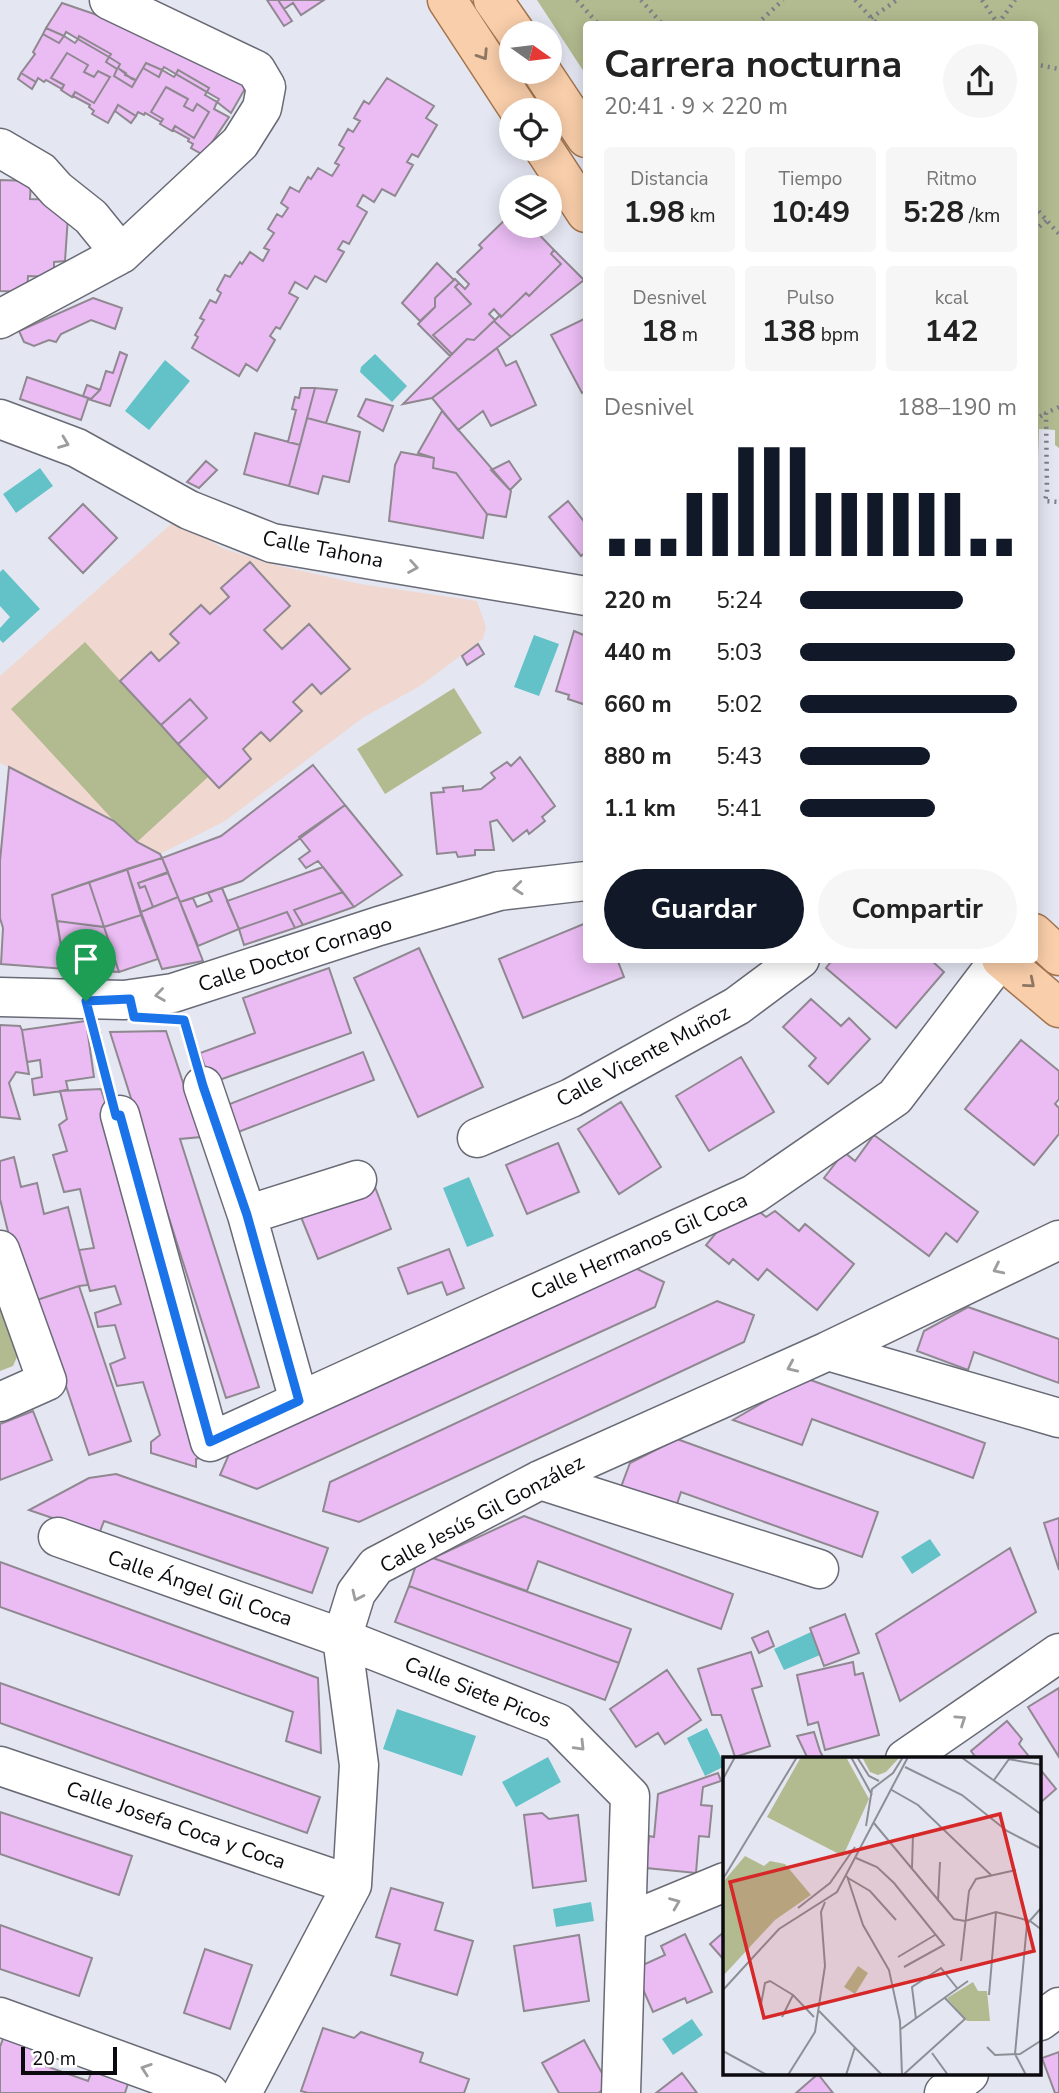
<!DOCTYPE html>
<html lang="es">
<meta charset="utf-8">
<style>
body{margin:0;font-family:"Nunito Sans",sans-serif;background:#f6f6f6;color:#222;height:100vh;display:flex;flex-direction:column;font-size:26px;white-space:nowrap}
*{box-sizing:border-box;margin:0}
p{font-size:23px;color:#767676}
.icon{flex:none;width:38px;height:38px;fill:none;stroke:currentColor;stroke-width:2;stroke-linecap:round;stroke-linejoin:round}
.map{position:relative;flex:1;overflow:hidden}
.details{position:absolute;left:583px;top:21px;width:455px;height:942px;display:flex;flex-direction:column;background:#fff;border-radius:7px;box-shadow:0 4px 18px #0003}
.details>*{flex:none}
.needle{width:46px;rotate:104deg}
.tools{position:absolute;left:499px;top:21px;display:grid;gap:14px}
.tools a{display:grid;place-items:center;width:63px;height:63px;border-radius:50%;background:#fff;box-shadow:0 4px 18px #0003;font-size:35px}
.scale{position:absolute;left:21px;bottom:18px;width:96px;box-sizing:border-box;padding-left:7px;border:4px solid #0b0b0f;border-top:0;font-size:19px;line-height:24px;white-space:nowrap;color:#0b0b0f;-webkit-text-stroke:5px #fff;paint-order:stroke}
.pin{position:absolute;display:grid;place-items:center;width:60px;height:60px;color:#fff;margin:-72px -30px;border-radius:50% 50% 50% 0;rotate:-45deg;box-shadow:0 0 7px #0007}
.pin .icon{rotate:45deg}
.round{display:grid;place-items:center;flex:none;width:74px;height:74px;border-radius:37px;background:#f6f6f6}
.headline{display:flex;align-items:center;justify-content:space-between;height:119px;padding:0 21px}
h1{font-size:38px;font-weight:700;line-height:52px}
.stats{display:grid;grid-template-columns:repeat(3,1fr);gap:10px;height:119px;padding:7px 21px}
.stats div{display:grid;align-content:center;border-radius:7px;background:#f6f6f6;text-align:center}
.stats b{font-size:30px;font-weight:700}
.stats small{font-size:19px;font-weight:400}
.stats p{font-size:19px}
.chart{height:196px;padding:14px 21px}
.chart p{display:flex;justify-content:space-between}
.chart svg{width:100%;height:126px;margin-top:7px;stroke:#111827;stroke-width:6}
.action{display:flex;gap:14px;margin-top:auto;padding:14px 21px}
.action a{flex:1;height:80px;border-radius:42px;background:#111827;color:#fff;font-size:28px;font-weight:700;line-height:80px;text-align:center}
.action a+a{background:#f6f6f6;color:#222}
ul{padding:0 21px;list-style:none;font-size:23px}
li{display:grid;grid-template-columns:112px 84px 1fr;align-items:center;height:52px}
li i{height:18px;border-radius:9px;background:#111827}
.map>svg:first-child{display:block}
</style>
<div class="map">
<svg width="1059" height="2093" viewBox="0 0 1059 2093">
<rect width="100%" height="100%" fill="#e4e7f2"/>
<path fill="#f0d7cf" d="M171,524L208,539L222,548L271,564L360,584L477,601L486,627L483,639L420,686L364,717L225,821L160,854L137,842L114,821L0,763V676Z"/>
<path fill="#b2ba8f" d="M537,0H1059V448L1055,445V430L1039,429L1038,459L1034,461V24H586V75Z
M85,642L208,777L137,842L114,821L11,709Z
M454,688L482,733L385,794L357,749Z
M0,1297L23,1343L13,1366L0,1371Z"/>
<path fill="#63c2c8" d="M375,354L407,386L392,402L360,372L361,367Z
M165,360L190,381L149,430L125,411Z
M40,468L53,486L16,513L3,494Z
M3,569L40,609L3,643L0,640V628L10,617L0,606V572Z
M534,635L559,644L539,696L514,687Z
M469,1177L494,1236L467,1247L443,1188Z
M930,1539L941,1555L912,1574L901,1557Z
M811,1632L820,1655L784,1670L774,1649Z
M397,1709L476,1736L462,1776L383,1749Z
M707,1728L725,1766L705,1776L687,1738Z
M548,1757L561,1782L516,1807L502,1782Z
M591,1902L594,1921L556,1927L553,1909Z
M692,2019L703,2035L673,2055L662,2039Z"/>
<path fill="#eabcf3" stroke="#908891" stroke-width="2" d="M267,0H278L292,21L284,26Z
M278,0H324L301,15L293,3L284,9Z
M62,3L232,61L254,73L231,113L217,102L219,99L207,92L209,88L178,70L176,74L164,67L162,70L146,63L136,80L132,79L118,68L120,64L109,57L111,54L79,36L78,39L66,32L64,36L46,28Z
M46,28L64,36L59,43L43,34Z
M43,34L59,43L64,36L75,43L78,39L109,57L106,62L117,69L114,76L132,87L143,68L159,77L162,70L174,77L176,74L207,92L205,95L217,102L214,109L229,117L211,144L207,157L191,148L193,144L188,141L189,139L173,130L175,126L194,138L209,112L197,104L193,111L184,106L188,99L166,87L151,112L163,119L161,122L145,113L144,115L138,112L136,116L118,105L108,123L92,114L94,111L89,107L90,105L73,96L75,92L94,103L110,77L98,71L94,77L84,72L88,65L67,53L51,78L64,85L62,89L46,80L44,82L38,78L36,82L21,73L35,54L33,52Z
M79,36L111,54L109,57L78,39Z
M67,53L88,65L84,72L94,77L98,71L110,77L94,103L75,92L72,97L61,90L64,85L51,78Z
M109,57L120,64L118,68L126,73L125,75L136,80L132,87L114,76L117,69L106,62Z
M146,63L162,70L159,77L143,68Z
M178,70L209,88L207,92L176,74Z
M21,73L36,82L32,89L18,79Z
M387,78L434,106L426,118L437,125L418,157L412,154L407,162L413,165L395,196L382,189L374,202L363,195L357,206L367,212L349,244L343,241L338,249L344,252L326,282L315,276L307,289L295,282L289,293L298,298L280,329L276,327L270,336L275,340L257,371L246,364L239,376L192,348L198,337L195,335L204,320L200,318L210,300L216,303L221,293L217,290L225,275L230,277L240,262L242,264L250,252L263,261L269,250L264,248L274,233L268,229L277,214L282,217L288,208L281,203L290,187L299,192L308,177L311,179L318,168L332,176L339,165L335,163L344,148L339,145L348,129L353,132L360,121L354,118L364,101L369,104Z
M166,87L188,99L184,106L193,111L197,104L209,112L194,138L175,126L172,131L160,124L163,119L151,112Z
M118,105L136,116L131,123L115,111Z
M0,180L31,181L30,199L59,200V216H68L65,261L54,262V277L28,276L27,292L0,291Z
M511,214V226H531L554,250L551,254L561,264L529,296L526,293L501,317L494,309L489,314L495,320L474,340L467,339L452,354L433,335L471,304L455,287L459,283L465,289L469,284L457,272L482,248L479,245Z
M554,250L584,280L511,337L494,321L500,315L501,317L526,293L529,296L561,264L551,254Z
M437,263L454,280L435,298V307L420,321L402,303Z
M455,279L459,283L455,287L471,304L433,335L452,354L450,356L418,324L435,307V298Z
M93,298L122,308L115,329L91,320L61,334L56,342L49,340L34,346L24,342L19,331Z
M586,318V391L582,393L551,335Z
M494,321L511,337L432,398L403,404L467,339L474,340Z
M497,348L506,366L516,361L536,405L491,426L483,411L458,430L432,398Z
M120,352L127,355L110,406L88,399L81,420L20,399L27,377L91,399L100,390L106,371L113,373Z
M87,385L100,390L91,399L83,396Z
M301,388H315L300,445L288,442L296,410L292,409L295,397L299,398Z
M315,388L337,390L326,423L307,418Z
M366,399L393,406L383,431L358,416Z
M442,411L511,491L506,517L487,514L456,473L433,468L434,458L418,453Z
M307,418L360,432L349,482L323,476L318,494L289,486Z
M255,433L300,445L289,486L244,474Z
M401,452L434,458L433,468L456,473L487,514L483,538L389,521L395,465Z
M206,461L217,470L199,488L187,482Z
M509,461L521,479L510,490L491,470Z
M568,501L586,524V552L581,556L549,517Z
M83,504L117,538L83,573L49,538Z
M250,562L290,606L264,630L282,649L309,624L350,669L321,694L312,684L293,702L302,711L270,741L261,732L243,749L251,759L219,788L178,744L207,718L190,699L161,725L120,681L151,652L159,661L179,643L170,634L201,605L210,614L229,597L221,588Z
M574,631L586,636V705L568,699L569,695L556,691Z
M478,644L484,654L467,665L462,656Z
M190,699L207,718L178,744L161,725Z
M520,757L555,806L542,817L545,821L529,834L527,830L513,841L497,820L490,822L494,850H475V855L458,857L456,852L437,854L431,793L444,792L443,788L463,786V791L481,789L495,778L491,773L507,762L511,766Z
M313,765L345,805L242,881L180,902L162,858L221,836Z
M9,767L114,821L137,842L160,854L162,858L52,895L65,969L1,964L3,928L0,918V861Z
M345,805L402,875L354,907L318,861L306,868L299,859L310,851L299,837Z
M162,858L168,872L138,883L140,888L145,886L153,907L141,912L127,869Z
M323,867L343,892L294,910L303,925L295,928L287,912L239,929L227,901Z
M127,869L141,915L104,927L89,882Z
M168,873L178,897L153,907L145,886L140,888L138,883Z
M89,882L104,927L57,921L52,895Z
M222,888L239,929L198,946L180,902L193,898L197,907L212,901L208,893Z
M343,892L354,907L303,925L294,910Z
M178,897L203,961L162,969L141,912Z
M287,912L295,928L244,945L239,929Z
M141,915L158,959L119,972L104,927Z
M57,921L104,927L119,972L65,969Z
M586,923V959H617L624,977L523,1018L499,959Z
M419,948L483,1087L418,1117L354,978Z
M833,959H930L944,972L896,1028L826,968Z
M329,968L351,1033L211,1083L200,1053L255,1033L243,998Z
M811,999L841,1026L849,1018L870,1039L828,1084L809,1066L816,1058L783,1027Z
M86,1021L94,1077L66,1081L68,1090L34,1095L32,1079L42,1077L40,1060L27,1062L22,1030Z
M0,1025L20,1026L22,1030L29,1074L16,1072L9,1083L20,1119L0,1117Z
M166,1031L201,1137L180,1139L259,1387L226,1398L110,1032Z
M1021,1040L1059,1071V1099L1055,1104L1059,1108V1134L1034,1165L965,1109Z
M363,1052L374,1080L233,1134L222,1107Z
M741,1057L774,1112L709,1151L676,1096Z
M101,1089L170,1311L206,1456L196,1459V1467L151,1453V1442L160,1435L143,1382L117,1386L110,1364L125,1358L115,1325L98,1327L95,1313L121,1304L115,1286L90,1291L79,1250L94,1248L80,1189L64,1192L53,1155L67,1151L59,1125L67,1119L60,1091Z
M621,1102L661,1167L619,1194L578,1129Z
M874,1135L978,1212L957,1242L946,1233L929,1256L824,1178L844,1152L855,1161Z
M558,1143L579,1192L527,1214L506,1165Z
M14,1157L21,1187L37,1183L44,1214L68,1207L88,1285L79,1286L37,1300L25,1301L0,1199V1161Z
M375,1187L391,1229L318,1259L301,1217Z
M744,1199L766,1217L775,1211L799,1231L805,1224L854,1264L817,1310L767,1269L758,1280L733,1259L729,1264L706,1245Z
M449,1249L464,1288L447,1295L442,1282L408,1294L398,1268Z
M629,1265L664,1282L655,1307L257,1489L220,1475L233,1445Z
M79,1286L131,1441L89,1455L37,1300Z
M717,1301L754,1315L744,1342L359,1522L323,1511L330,1482Z
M968,1307L1059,1339V1383L974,1352L968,1370L917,1351L924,1331Z
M805,1378L985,1443L973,1478L812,1419L802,1445L733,1420Z
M33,1411L52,1460L0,1480V1424Z
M677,1439L878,1512L862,1557L681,1492L676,1507L621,1487L630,1463Z
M116,1474L328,1548L312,1593L104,1521L99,1534L29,1510L89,1478Z
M524,1516L733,1594L721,1629L538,1561L527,1591L433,1558Z
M1059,1518V1570L1044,1523Z
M1010,1548L1036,1612L900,1701L876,1634Z
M433,1558L631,1629L619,1663L409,1586L416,1565Z
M0,1562L318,1678L321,1753L286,1741L293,1712L0,1607Z
M409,1586L619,1663L605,1700L395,1622Z
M845,1614L859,1653L824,1666L810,1628Z
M768,1631L774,1646L759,1653L752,1638Z
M751,1652L762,1686L752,1689L770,1746L735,1757L721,1715H712L698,1669Z
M853,1662L855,1675L863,1673L879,1735L825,1750L818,1722L808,1725L797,1675Z
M667,1670L701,1720L665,1744L658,1733L636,1747L610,1709Z
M0,1683L320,1797L307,1833L0,1723Z
M1059,1688V1757L1028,1707Z
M1007,1721L1022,1739L1019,1744L1031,1759H977L971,1751Z
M814,1732L820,1751L824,1759H808L797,1736Z
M1040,1769L1056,1789L1040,1803Z
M718,1773L721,1781L703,1787L701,1805L712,1806L709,1837L699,1836L696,1873L646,1868L649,1836L654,1837L658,1794Z
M0,1812L132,1856L119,1895L0,1854Z
M542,1813L549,1819L578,1815L586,1881L533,1888L524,1815Z
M391,1888L443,1903L435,1930L473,1941L457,1995L391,1975L400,1944L376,1937Z
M0,1925L92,1958L79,1996L0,1969Z
M725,1931V1961L710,1944Z
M685,1934L712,1992L687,2003L685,1998L653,2012L634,1969L665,1955L661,1946Z
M579,1935L589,2001L524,2011L514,1946Z
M205,1949L252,1965L230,2029L184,2013Z
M323,2028L354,2038L361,2032L423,2053L420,2062L469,2079L464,2093H308L301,2091Z
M6,2030L42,2043L34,2062L88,2081L96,2061L131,2074L125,2093H0V2047Z
M584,2040L609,2086L598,2093H559L542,2063Z
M1059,2052V2093H1055L1042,2058Z
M682,2073L697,2093H656Z
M818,2074L833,2093H796Z"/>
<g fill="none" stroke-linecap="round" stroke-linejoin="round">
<g stroke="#686a75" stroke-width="41">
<path id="minor" d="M0,148L41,172L57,190L91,217L121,254
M0,319L121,254L240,143L262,108L266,87L256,70L109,0
M0,419L77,448L189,510L272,543L586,596
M0,997L124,1000L173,993L379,926L499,891L586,881
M203,1086L247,1215L299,1401
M120,1115L210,1442L754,1194L895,1097L1000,959
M477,1138L571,1098L737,1006L800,959
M247,1215L357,1180
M0,1250L47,1381L0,1402
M828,1351L1059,1418
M540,1480L819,1569
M58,1537L342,1638L558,1723L630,1796L621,2093
M905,1759L1059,1653
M0,1766L352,1885
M626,1923L725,1882
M0,2017L209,2093
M1040,2021L1059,2007
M242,2093L352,1885L359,1765L342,1638L356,1593L376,1566L540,1480L828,1351L1059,1240
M944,2093L969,2074"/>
</g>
<g stroke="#a3754f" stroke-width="41">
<path id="major" d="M447,0L519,110
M493,0L516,33
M542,72L586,138
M544,149L586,213
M1034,933L1059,956
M1001,959L1059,1008"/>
</g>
<path stroke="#7d7f87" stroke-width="4.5" stroke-dasharray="2 5" stroke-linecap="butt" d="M577,0L598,24
M641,0L662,24
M855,0L877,24
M982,0L998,24
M871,18L897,0
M757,24L783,0
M998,24L1015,0
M1034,64L1059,69
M1034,206L1059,234
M1034,231L1047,220
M1059,407L1046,413L1047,492L1045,501L1059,502
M1034,420L1046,413
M185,1023L194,1055
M99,1032L111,1081
M94,1033L108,1085"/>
<use href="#minor" stroke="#fff" stroke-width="38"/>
<use href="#major" stroke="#f9ceaa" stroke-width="38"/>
</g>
<defs><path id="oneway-chevron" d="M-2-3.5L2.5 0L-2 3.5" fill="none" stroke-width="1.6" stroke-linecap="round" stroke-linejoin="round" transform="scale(1.75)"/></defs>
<g stroke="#8e7664">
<use href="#oneway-chevron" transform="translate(483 55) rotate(57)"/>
<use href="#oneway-chevron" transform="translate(1030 983) rotate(40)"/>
</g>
<g stroke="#9d9d9f">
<use href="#oneway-chevron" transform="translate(64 443) rotate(21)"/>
<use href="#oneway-chevron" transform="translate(413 567) rotate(10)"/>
<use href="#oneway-chevron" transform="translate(518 888) rotate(174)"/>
<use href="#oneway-chevron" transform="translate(160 995) rotate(172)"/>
<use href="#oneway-chevron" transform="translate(998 1269) rotate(154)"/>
<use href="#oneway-chevron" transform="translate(792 1367) rotate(156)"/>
<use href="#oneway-chevron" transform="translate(357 1596) rotate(115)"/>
<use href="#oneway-chevron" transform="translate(961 1720) rotate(-34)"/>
<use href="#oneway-chevron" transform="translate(580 1746) rotate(46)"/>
<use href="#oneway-chevron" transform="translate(675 1903) rotate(-22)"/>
<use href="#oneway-chevron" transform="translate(146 2069) rotate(-161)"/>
</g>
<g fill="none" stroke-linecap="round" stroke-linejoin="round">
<g stroke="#fff" stroke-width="14">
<path id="route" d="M130,999L134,1017L184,1020L203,1086L247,1215L299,1401L210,1442L120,1115L116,1116L86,1001Z"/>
</g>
<use href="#route" stroke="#1a73e8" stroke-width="9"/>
</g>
<g text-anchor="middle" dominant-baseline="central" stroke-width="5" stroke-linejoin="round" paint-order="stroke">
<g font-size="21" fill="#0b0b0f" stroke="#fff">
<text transform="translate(323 549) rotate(11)">Calle Tahona</text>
<text transform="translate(295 954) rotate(-18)">Calle Doctor Cornago</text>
<text transform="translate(643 1056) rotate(-28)">Calle Vicente Muñoz</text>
<text transform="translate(639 1246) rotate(-24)">Calle Hermanos Gil Coca</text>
<text transform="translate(482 1514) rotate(-28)">Calle Jesús Gil González</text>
<text transform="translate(200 1588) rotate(19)">Calle Ángel Gil Coca</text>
<text transform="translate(478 1692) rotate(22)">Calle Siete Picos</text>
<text transform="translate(176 1825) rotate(19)">Calle Josefa Coca y Coca</text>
</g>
</g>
<g transform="translate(723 1757)">
<rect width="318" height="318" fill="#e4e7f2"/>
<path d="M78,0H123L146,42L120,99L44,60ZM139,0H177L163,15L155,18L147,15ZM22,99L41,109L47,104L62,107L88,138L52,163L0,219V125ZM135,209L145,216L132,237L121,230ZM250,225L255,234H264L267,264H244L224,241Z" fill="#b2ba8f"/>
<path fill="none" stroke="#8d8f97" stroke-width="2" d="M128,0L149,38M134,0L146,19L156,24M238,0L319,58M285,2L319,8M182,10L239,38L284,74L319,92M0,22L12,0M271,23L286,2M167,32L195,48L269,119M150,65L231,162L242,164L273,155L307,164L319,173M143,69L149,32L170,16L180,0M133,101L154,110L171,126L221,188L181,210M189,111L190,77M124,119L140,168L166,213L177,264L179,318M125,121L147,134L173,163M0,122L74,0M215,144L217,105M75,151L107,126L132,90M175,200L212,178M238,204L246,134L253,122L293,113M0,233L56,172L114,135L185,0M266,238L273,155M38,247L42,226L47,224L70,238L91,260M95,253L159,318M59,260L70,238M193,262L189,230L218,211L234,231M178,272L245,224M264,290L272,298L297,297L319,283M0,294L44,318M209,296L225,318M65,318L92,275L102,209L98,155L102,145M123,318L132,290M180,318L242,262L221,240M303,318L292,297L304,167L319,150"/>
<path fill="#d62828" fill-opacity="0.15" stroke="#d62828" stroke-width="3.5" d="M277,57L311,194L41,261L7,125Z"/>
<rect width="318" height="318" fill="none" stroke="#0b0b0f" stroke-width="3.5"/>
</g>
</svg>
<div class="tools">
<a><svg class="needle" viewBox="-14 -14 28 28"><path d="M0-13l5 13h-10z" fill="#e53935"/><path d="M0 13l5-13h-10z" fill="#767676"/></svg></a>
<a><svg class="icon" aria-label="locate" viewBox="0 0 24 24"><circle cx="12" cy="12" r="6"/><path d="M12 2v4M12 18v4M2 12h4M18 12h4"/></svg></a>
<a><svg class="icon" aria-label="layers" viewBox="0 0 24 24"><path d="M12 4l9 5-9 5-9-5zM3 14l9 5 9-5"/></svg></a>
</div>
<div class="scale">20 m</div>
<div class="pin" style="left:86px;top:1001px;background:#1e9e55"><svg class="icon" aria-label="arrive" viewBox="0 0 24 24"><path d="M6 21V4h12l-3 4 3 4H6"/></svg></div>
<section class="details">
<div class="headline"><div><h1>Carrera nocturna</h1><p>20:41 · 9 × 220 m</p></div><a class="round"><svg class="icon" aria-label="share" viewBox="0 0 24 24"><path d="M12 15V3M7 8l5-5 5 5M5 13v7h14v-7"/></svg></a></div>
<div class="stats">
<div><p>Distancia</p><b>1.98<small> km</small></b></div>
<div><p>Tiempo</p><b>10:49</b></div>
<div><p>Ritmo</p><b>5:28<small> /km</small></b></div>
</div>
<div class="stats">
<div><p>Desnivel</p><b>18<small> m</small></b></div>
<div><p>Pulso</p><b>138<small> bpm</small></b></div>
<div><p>kcal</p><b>142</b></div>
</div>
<div class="chart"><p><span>Desnivel</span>188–190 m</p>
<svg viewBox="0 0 160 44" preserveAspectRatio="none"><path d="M5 44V38M15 44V38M25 44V38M35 44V22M45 44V22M55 44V6M65 44V6M75 44V6M85 44V22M95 44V22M105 44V22M115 44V22M125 44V22M135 44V22M145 44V38M155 44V38"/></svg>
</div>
<ul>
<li><b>220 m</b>5:24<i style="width:75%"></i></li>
<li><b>440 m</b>5:03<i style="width:99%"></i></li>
<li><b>660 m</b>5:02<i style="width:100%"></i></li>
<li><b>880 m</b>5:43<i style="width:60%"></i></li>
<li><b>1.1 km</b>5:41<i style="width:62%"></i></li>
</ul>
<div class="action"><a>Guardar</a><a>Compartir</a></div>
</section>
</div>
